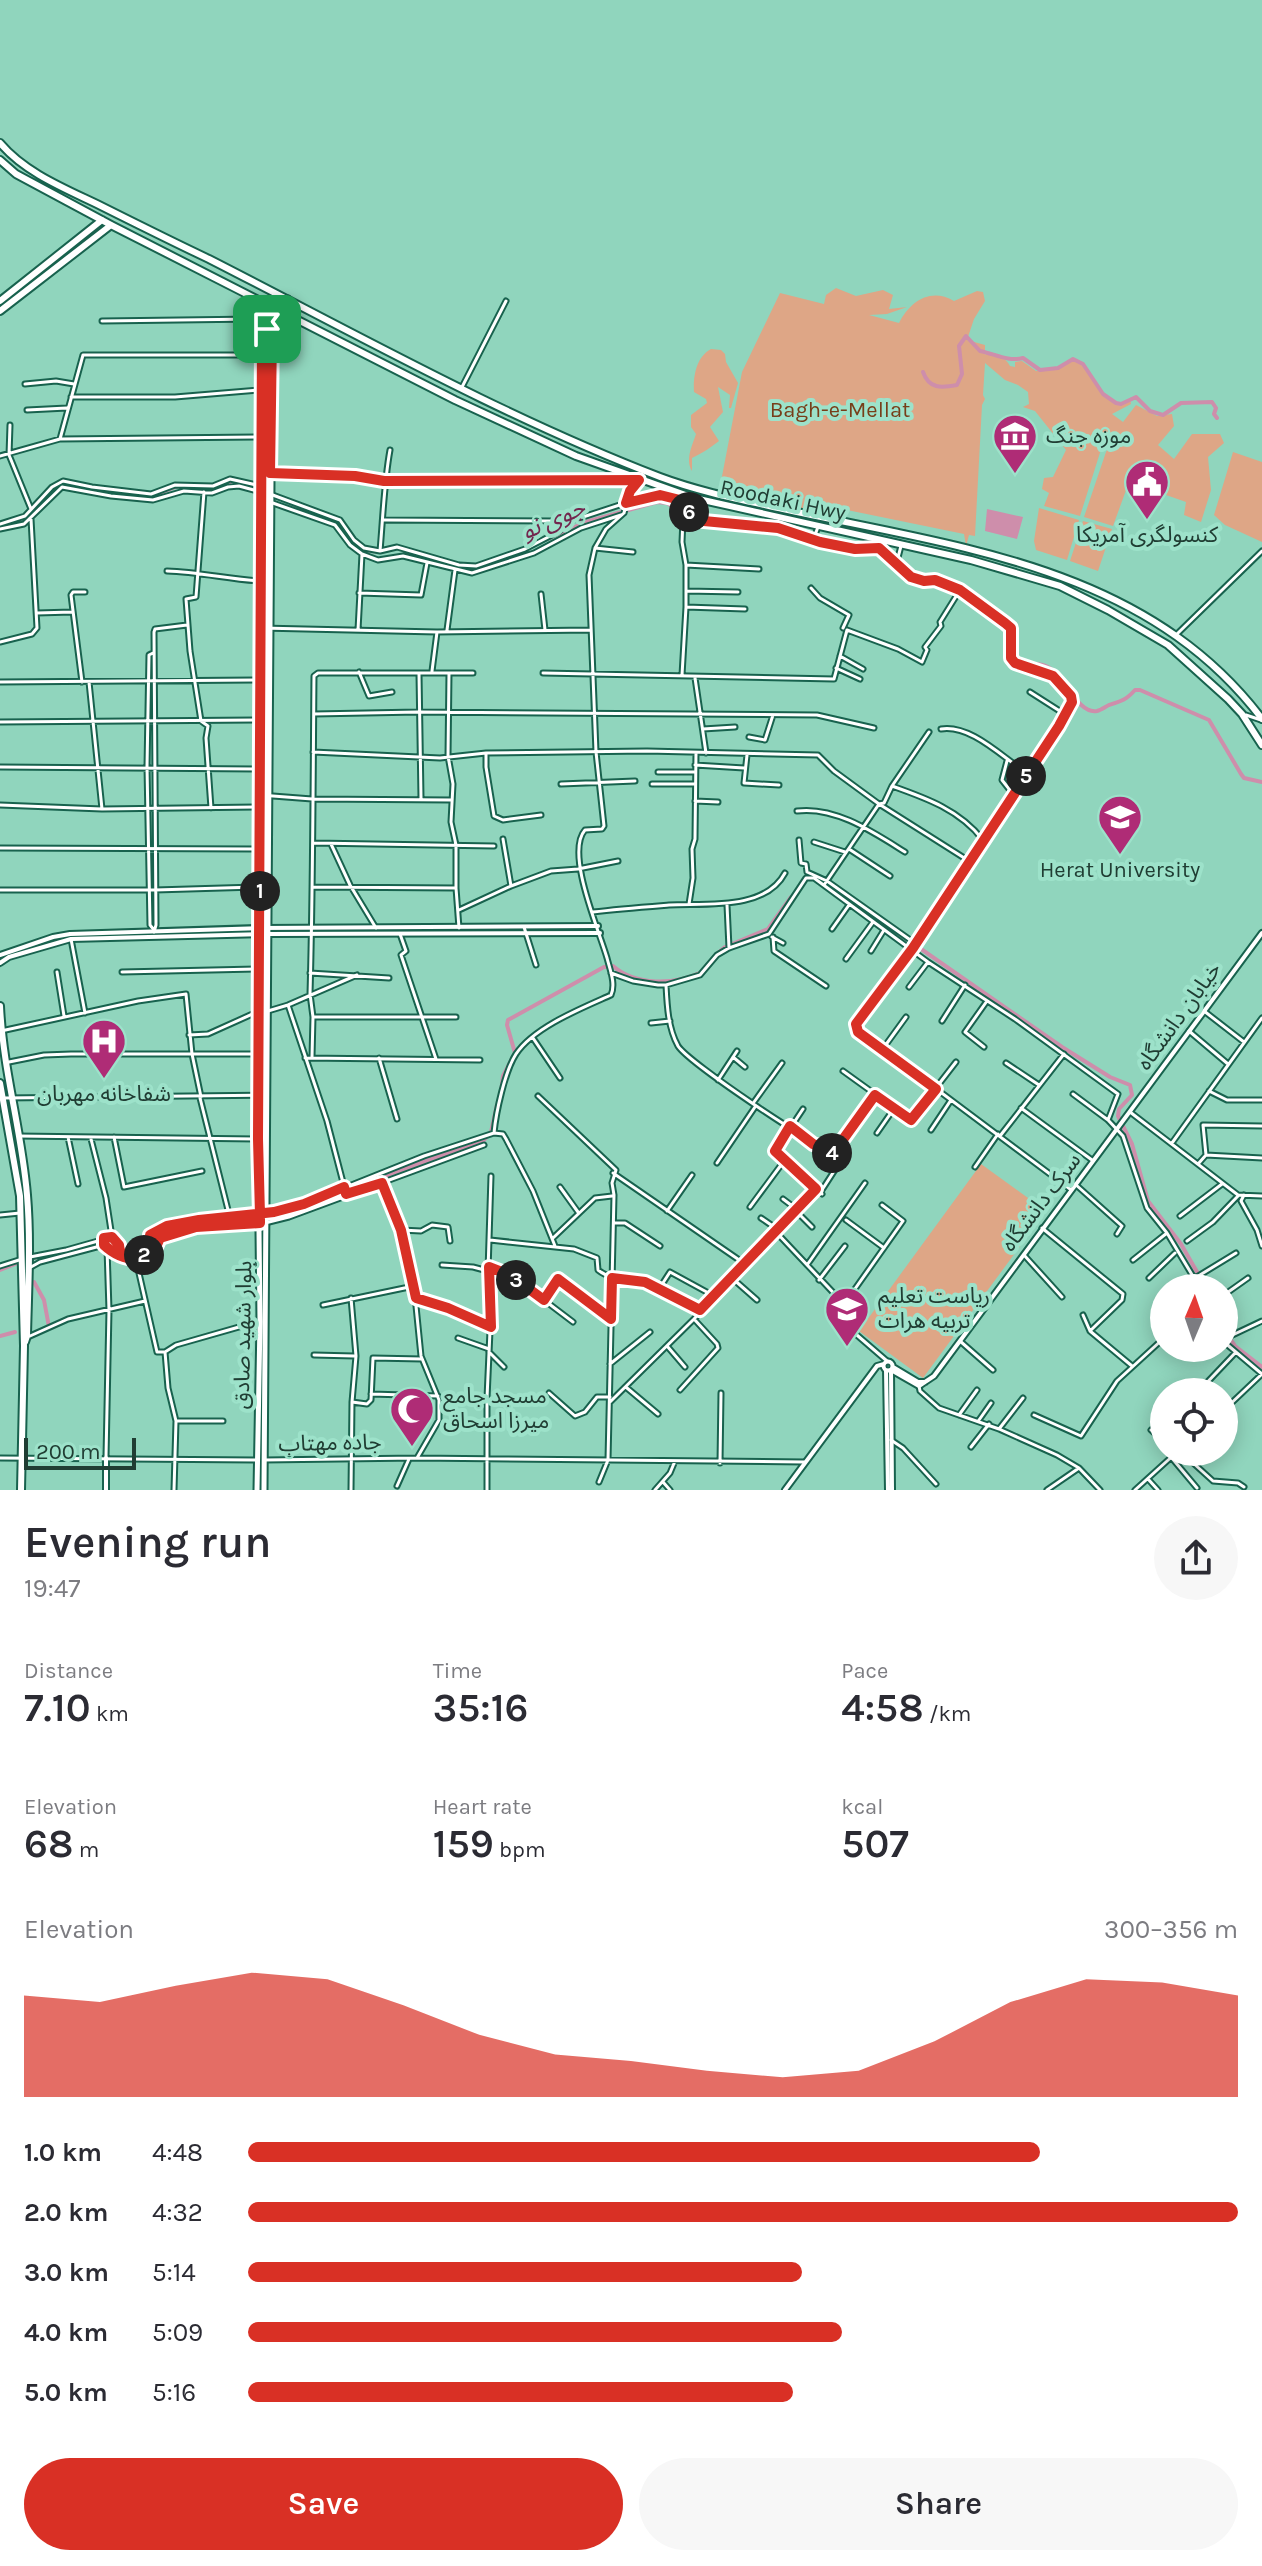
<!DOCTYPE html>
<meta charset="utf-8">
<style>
body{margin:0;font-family:Karla,"Noto Sans Arabic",sans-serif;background:#f7f7f7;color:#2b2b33;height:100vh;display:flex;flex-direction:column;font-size:30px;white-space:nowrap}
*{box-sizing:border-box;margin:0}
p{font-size:26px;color:#7c7c81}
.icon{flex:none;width:44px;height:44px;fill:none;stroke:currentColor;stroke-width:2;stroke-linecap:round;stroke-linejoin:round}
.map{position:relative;height:1490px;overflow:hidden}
.side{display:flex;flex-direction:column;background:#fff;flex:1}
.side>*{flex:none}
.needle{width:52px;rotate:2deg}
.fabs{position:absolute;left:1150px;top:1274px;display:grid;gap:16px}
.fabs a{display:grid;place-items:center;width:88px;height:88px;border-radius:50%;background:#fff;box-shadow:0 4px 20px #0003;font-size:40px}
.scale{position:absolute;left:24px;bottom:20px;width:112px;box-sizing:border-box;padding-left:8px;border:4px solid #203d33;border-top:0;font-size:22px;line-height:28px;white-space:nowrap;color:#203d33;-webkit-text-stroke:6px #9de2ca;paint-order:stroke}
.pin{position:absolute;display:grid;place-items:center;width:68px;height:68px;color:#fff;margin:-34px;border-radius:16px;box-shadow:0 4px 12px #0006}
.km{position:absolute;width:40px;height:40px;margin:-20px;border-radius:50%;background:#222;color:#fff;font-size:22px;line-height:40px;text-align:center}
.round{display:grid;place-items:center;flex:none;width:84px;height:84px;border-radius:42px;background:#f7f7f7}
.summary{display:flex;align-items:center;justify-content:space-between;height:136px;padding:0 24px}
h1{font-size:44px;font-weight:600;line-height:60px}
.stats{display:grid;grid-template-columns:repeat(3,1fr);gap:12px;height:136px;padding:8px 24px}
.stats div{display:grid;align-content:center}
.stats b{font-size:40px;font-weight:600}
.stats small{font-size:22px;font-weight:400}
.stats p{font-size:22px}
.chart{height:224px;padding:16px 24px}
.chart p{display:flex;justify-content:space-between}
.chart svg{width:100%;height:144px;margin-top:8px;fill:#d93025;opacity:.7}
.button{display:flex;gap:16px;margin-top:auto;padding:16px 24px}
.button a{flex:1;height:92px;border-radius:48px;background:#d93025;color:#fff;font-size:32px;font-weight:600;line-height:92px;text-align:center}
.button a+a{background:#f7f7f7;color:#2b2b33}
ul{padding:0 24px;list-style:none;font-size:26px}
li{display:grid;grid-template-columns:128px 96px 1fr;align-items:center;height:60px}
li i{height:20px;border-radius:10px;background:#d93025}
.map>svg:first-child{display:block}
</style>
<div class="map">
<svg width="1262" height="1490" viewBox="0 0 1262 1490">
<rect width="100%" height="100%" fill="#90d5bd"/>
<path fill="#dea686" d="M836,288L856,296L883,290L893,295L889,309L907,307L887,314L869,315L899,323C910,301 931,287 954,301L977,291L983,292L985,301L974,319L967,340L985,345V355L987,352C997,353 1005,357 1010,366L1015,367V362L1022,361L1036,371L1058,369L1073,360L1083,366L1103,395L1119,405L1130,399L1131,404L1112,414L1123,422L1136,405L1157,416L1172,414L1174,426L1158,445L1174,459L1192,434H1220L1224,443L1208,457L1211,490L1201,522L1184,515L1186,502L1129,482L1113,526L1084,517L1106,452L1123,422L1115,437L1104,440L1080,516L1044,506L1049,493L1042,489L1044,478L1053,477L1066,450L1035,411L1023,407L1029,404L1028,392L1018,385L1005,380L985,363L983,395L985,399L982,405L975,536L969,535L966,546L964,534L847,510L845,521L719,492L742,372L780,293L824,304L826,295Z
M711,349L721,350L725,354L726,362L738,383L731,408H729L730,395L718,387L723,412L710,427L719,441C711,447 703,453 692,458V471C685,460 692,446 696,434L691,427V415L707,403L706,399L694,392C693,377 696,357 711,349Z
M1233,452L1262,462V542L1225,525L1214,515Z
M1039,508L1079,520L1067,560L1036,550L1034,541Z
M1083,521L1112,529L1098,571L1070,561Z
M981,1164L1046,1211L923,1378L859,1331Z"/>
<path fill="#ce8eab" d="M987,509L1023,517L1017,539L985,531Z"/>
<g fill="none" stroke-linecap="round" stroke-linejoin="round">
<path stroke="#ce8eab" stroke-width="4" d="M923,372C929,389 941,388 957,385L962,374L959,346L966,336L980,351C995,354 1008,362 1023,358L1040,370L1058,368L1073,359L1083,364L1103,394L1116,403L1121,404L1136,397L1150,411L1163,415L1181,403L1212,402L1216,408L1214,414L1217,418
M73,484L110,492H127
M247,484L342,525
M198,486L213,489L235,480
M148,494H157L181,485
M0,525C29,520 43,504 61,482
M347,532C357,549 374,557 393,548
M820,541L846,543L860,547C886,534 894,565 914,574C926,579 939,580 952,585
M405,550L459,569L480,566
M511,555L586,522L657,502L667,503L692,518L773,522L784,524L812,538
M960,589L971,594L1014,625L1016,659C1025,667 1035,661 1046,666C1064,673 1077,715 1097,711C1101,710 1105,707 1109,705C1122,701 1126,700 1135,690H1140L1209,720L1241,774L1244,778L1262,782
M819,878L1062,1047L1110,1077L1130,1085L1132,1095L1119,1109L1118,1116L1132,1144L1148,1201L1181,1244L1201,1279
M718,953L725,947L768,929L791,897
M501,1093L503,1076L515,1053L507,1025L508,1020L604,967L613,966C636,986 674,985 702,972
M318,1200L484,1140L491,1132L497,1105
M272,1215L294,1208
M32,1258L76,1251L99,1241L114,1239L120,1253C130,1258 141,1258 152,1253V1239L171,1229L202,1222L229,1218L252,1220
M0,1270L15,1264
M34,1282L44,1300L49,1327
M1224,1330L1235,1346L1262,1367
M0,1336L15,1332"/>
<g stroke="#18624e" stroke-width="7">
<path id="minor" d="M102,321L258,319L270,321
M25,384L56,381L74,384
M461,389L506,301
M71,397H175L270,389
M27,410L67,408
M10,425L9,455L31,509
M60,439L83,355H263
M0,456L60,439L262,437
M270,473L355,476L384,481L638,480
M204,492L196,597L186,599L190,651L201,721L208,726L206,738L211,808
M270,494L340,520L354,540L364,548L380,551L397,547L459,565L476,566L525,549L558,532L575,519
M270,502L335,525L350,545L362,554L378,560L403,556L472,573L534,553L581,528L621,515
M683,519L778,528L820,542L855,549L879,548L911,577L924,581L935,580L960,590L1005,623L1011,628C1013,637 1007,652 1013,660C1021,673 1049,668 1063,686C1077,704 1069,710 1059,726L913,948L855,1028L1070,1189
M384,520L554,521L583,517L644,497L660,495L692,503
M0,524L25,516L52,487L63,481L92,487L151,494L175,485L213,486L230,479L261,486
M0,529L24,524L62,487L111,496L153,500L184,491L212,493L228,487L239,486L261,492
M813,540L818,527
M595,548L633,552
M380,551C383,517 384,483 390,450
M686,565L759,569
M896,565L901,546
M167,571C199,572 228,579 259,581
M811,588L820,598L849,615L843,628
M686,591L738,592
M359,593L421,595L427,563
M541,594L545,630
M686,607L745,609
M37,613L72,612
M261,628L437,632L591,630
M358,630L362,554
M447,630L455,570
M1177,634L1262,551
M0,642L32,634L37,628L31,519
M153,653L149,655L147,767L150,925L154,930
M840,656L863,669
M836,668L860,679
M432,671L437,632
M359,672L369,696L392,692
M449,673L448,756L453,784L451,822L456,845V888L459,928
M543,673L834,679L847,630L898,649L922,662L927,650L925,647L941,626L940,622L960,590
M419,674L421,798
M682,675L686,607V565L682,542L683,519L693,503
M695,678L706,753
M0,682L260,680
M82,682L71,595L73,592H85
M89,682L102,809
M1030,692L1066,715
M314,714L418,712L817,715L874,728
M1246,715L1261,720
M0,722L260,720
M703,729L735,727
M941,729C971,724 1003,758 1027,773
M749,737L765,740L773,715
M313,752L440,758L486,753L647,751L818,755L834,771L879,804L969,861
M486,753V767L494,816L503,820L541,815
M747,755L744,783L779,785
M1007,761L1002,780L1013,794
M695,765L744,768
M0,767L260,769
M658,772H694
M561,784L635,781
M652,784H695
M892,786C926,798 960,810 983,840
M260,795L312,799L452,800
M695,801L718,802
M0,805L102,809L260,807
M797,811C835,806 873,832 905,852
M503,839L511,886
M799,840L801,863L806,864L807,872L827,881L916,944
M814,842L845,852
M314,843L494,846
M331,844L350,885L376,928
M0,848L260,849
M849,849L890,876
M824,885L879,804L884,803L892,786L929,732
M313,887L456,888
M0,890H155L260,887
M689,904L693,878L692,849L695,839L696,753
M727,905L729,948
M459,910L511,886L551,871L578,869L618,861
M593,912C618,909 644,907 669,905C704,903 765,911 785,873
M524,927L536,965
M832,929L849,905
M154,932L156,925L154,632L155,629L187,625
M400,934L406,951L401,955L436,1059
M772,937L783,943
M773,937L774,951L826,986
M71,939L85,1013
M871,951L884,930
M846,959L873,922
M57,972L64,1016
M122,972L258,969
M310,973L389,978
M611,973L633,981L658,985H666L700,975L717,955L729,948L769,934L806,878H814L928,962L1015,1019L1118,1094L1108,1120
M666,985C667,1005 668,1028 678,1046C689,1063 817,1149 834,1152L875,1095
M909,987L928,962
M288,1005L327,1121L346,1194
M268,1011L288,1005L357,975
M1204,1011L1244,1042
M313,1017H456
M942,1021L965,985
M651,1023L670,1021
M1,1031L138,1001L186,994L192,1054L201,1097
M1189,1031L1228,1064
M189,1035L208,1034L257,1012
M533,1038L560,1078
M984,1047L965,1032L987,1001
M882,1050L906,1017
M312,1057L313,1017L310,994C313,888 313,782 314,676L318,673H473
M733,1057L745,1067
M305,1058L480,1060
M379,1058L397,1119
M9,1062L44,1055L71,1054H256
M1006,1063L1039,1085
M843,1071L911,1120L956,1062
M718,1080L737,1051
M1209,1091L1227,1100H1262
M1073,1094L1108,1120L1123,1136L1147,1208L1167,1233L1200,1288
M538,1096L616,1170L612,1183L614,1195L608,1460L599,1482
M4,1098L267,1095
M200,1098L232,1226
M754,1102L782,1063
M1021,1108L1092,1160
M803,1109L775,1151L822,1194
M1130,1112L1238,1195L1262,1196
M931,1130L951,1100
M494,1133C496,1112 505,1071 516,1054C534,1027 582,1008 611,995C616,984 610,970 607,958C599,930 565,853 585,830L602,829L604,826L596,752L589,575L595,548L606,529L624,513L630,491L639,480
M877,1133L893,1110
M18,1136L258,1139
M1000,1136L1064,1054
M68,1137L78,1184
M114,1137L124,1187L202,1171
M91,1139L106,1198L112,1237
M1172,1143L1262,1018
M1206,1155L1203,1125L1262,1126
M717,1163L755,1107
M1198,1164L1206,1155L1262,1158
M975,1167L998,1134
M613,1173L745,1264
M382,1183L401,1230L414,1286L421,1356L439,1400V1420L417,1458
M1075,1184L1122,1226L1117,1234
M560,1187L578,1212
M820,1193L840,1162
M1244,1195L1241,1201L1257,1230L1262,1246
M783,1199L795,1208
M750,1207L784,1161
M794,1209L812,1227
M667,1211L692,1175
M264,1214L304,1204L424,1156L494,1133L503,1134L506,1139L533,1191L555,1246
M0,1215L20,1213
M1180,1216L1222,1184
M761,1218L777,1229
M846,1220L884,1248
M265,1223L289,1217L484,1145
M615,1223H625L660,1246
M1042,1228L1123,1294L1122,1300L1090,1331
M401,1230L421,1231L432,1225L448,1227L450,1241
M776,1232L844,1304L835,1312L836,1317L887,1361
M104,1238V1245L107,1248L109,1310L106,1457
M553,1238L595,1198L612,1196
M490,1240L574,1249L597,1258L598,1270C613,1282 630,1277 647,1283C665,1290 682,1301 699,1310
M1187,1241L1213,1222L1238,1196
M107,1248C123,1257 140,1265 155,1252L156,1242L160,1238L196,1227L258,1223
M1024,1255L1062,1297
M30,1257L66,1250L112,1237L119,1245L120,1252C130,1256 140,1256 150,1252V1235C167,1219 232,1217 257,1215
M136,1260L157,1352H165
M1133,1260L1167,1233
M442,1265L473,1267L488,1271
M807,1265L865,1183
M0,1266L19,1260
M31,1267L40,1262L104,1245
M489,1267L510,1275L543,1300
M1200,1275L1206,1288
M732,1278L757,1300
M1149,1278L1175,1253
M1195,1278L1236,1253
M819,1280L845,1246
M659,1289L670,1272L714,1296
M1224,1295L1248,1278
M351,1298L356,1356L352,1402L351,1490
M416,1298L448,1308L491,1327
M845,1303L903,1221L882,1205
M323,1305L414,1286
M1083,1315L1090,1331L1132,1366
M573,1322L544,1300L558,1279L611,1319
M1224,1325L1230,1337
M30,1336L68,1319L145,1301
M458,1338L489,1349
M1224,1339L1262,1321
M960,1341L993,1370
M1224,1342L1262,1374
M667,1346L685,1367
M489,1352L504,1367
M314,1355L354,1356
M610,1364L650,1332
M919,1386L920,1391L939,1408L999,1429L1057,1455L1079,1468L1100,1490
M627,1388L658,1414
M680,1390L718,1348L717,1344L694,1319
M1198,1392L1236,1352
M549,1393L575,1416L585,1412L597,1397H610
M371,1394L438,1396
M446,1397L487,1398
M352,1402L367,1404L371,1400L373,1358L422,1359
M610,1402L694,1319L816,1189
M1224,1410L1262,1374
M959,1415L977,1390
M1034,1415L1081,1436L1117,1381L1164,1338
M979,1420L991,1403
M176,1421H223
M999,1429L1023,1398
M1151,1430L1164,1442
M891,1440L903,1448L936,1484
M971,1447L989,1424
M1181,1452L1213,1481L1238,1483L1244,1487
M1171,1457L1197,1488
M0,1458L256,1460
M264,1460L417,1458L804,1462
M720,1463L721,1393
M1148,1479L1158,1490
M663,1482L670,1490
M397,1486L409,1459
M174,1490L176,1421L168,1388L165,1352L176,1345L260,1321
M487,1490V1398L491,1308L488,1271L491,1176
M655,1490L670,1473L675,1461
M1047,1490L1079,1468
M1135,1490L1177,1452"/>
</g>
<g stroke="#18624e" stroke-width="8">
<path id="tertiary" d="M0,955L53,937L70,934L260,928L598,926
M0,963L9,957L71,939L269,934L600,933
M883.5 1366a4.5 4.5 0 1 1 9 0a4.5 4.5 0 1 1-9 0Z
M893,1367L918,1382H925
M886,1370L888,1490
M106,1458V1490
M785,1490L877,1366L884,1364
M892,1490L891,1370L919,1386L934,1376L1262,933"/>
</g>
<g stroke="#18624e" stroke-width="9">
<path id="secondary" d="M257,1490L260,1321L258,1139L262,339L278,310L288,299
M264,1490L272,336L267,329"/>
</g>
<g stroke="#18624e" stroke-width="10">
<path id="trunk" d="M0,143C25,173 66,189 101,206C137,224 173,242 209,259C358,335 504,417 660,477C700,492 742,500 783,509C957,547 1146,566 1262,719
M0,160L16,174L111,225L455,400L576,456L694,498L971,560L1060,586L1108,610L1168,645L1228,699L1242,714L1262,745
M0,301L102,220
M0,311L111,225
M0,1006C3,1071 22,1132 27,1195C31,1242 28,1289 27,1336L25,1342
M0,1083L20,1196L24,1346L21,1490"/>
</g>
<use href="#minor" stroke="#fff" stroke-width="3"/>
<use href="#tertiary" stroke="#fff" stroke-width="4"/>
<use href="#secondary" stroke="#fff" stroke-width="5"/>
<use href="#trunk" stroke="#fff" stroke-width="6"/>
</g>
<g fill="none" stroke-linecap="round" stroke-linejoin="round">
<g stroke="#fff" stroke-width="16">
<path id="route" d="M267,329L262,339L258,1139L260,1215V1223L196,1227L160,1238L152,1256C134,1262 118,1258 104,1245V1238L112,1237L119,1245L120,1252L128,1255H144L150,1252V1235L167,1226L199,1220L274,1212L304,1204L344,1187L346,1194L382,1183L401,1230L416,1298L448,1308L491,1327L489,1267L510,1275L544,1300L558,1279L611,1319L612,1278L645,1282L700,1310L816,1189L775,1151L790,1126L813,1144L834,1152L875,1095L911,1120L936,1089L858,1032L856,1024L913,948L1059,726L1072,702L1071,696L1053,676L1015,663L1011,658V628L1005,623L960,590L935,580L924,581L911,577L879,548L855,549L820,542L778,528L683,519L692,503L660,495L626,503L630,491L639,480L384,481L355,476L270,473L272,336L267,329"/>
</g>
<use href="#route" stroke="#d93025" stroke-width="10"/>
</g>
<defs>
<g id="museum-pin" transform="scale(2.3)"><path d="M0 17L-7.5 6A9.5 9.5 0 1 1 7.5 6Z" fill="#af2c76" stroke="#9de2ca"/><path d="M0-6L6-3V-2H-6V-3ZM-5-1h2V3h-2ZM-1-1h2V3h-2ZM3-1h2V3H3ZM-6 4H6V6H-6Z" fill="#fff"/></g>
<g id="civic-pin" transform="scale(2.3)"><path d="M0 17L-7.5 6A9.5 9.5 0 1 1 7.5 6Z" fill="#af2c76" stroke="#9de2ca"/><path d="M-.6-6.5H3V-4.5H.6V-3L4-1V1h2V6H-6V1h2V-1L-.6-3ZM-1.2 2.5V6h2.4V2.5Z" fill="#fff"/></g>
<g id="university-pin" transform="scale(2.3)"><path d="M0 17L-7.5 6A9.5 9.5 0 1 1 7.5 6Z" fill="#af2c76" stroke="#9de2ca"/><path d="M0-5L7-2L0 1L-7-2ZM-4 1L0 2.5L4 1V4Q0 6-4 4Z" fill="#fff"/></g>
<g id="hospital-pin" transform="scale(2.3)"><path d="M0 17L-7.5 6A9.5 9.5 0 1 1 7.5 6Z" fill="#af2c76" stroke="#9de2ca"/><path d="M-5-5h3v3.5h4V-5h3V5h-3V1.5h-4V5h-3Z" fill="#fff"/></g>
<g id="mosque-pin" transform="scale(2.3)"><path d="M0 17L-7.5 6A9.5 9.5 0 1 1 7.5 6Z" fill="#af2c76" stroke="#9de2ca"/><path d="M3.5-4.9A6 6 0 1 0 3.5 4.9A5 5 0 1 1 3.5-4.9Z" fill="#fff"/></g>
</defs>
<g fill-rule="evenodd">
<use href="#museum-pin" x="1015" y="436"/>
<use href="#civic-pin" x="1147" y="482"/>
<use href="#university-pin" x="1120" y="817"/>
<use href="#hospital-pin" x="104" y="1041"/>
<use href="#university-pin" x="847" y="1309"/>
<use href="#mosque-pin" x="412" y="1409"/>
</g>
<g text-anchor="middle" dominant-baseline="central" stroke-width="8" stroke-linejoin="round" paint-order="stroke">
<g font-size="22" fill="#773e19" stroke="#9de2ca">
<text x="840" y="410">Bagh-e-Mellat</text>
</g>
<g font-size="22" fill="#203d33" stroke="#9de2ca" text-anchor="start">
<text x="1046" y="436">موزه جنگ</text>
<text x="1147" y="535" text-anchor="middle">کنسولگری آمریکا</text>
<text x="1120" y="870" text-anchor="middle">Herat University</text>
<text x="104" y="1094" text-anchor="middle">شفاخانه مهربان</text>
<text x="878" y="1296">ریاست تعلیم<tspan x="878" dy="25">تربیه هرات</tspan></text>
<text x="443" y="1396">مسجد جامع<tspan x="443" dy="25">میرزا اسحاق</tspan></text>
</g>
<g font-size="22" fill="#203d33" stroke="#9de2ca">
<text transform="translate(783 500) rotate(12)">Roodaki Hwy</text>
<text transform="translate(1179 1016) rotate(-54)">خیابان دانشگاه</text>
<text transform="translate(1041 1202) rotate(-53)">سرک دانشگاه</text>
<text transform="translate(243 1335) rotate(-89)">بلوار شهید صادق</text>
<text transform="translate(330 1443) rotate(-1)">جاده مهتاب</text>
</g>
<g font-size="24" font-style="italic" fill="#72264e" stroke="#9de2ca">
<text transform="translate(553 519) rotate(-23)">جوی نو</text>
</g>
</g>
</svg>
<div class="fabs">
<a><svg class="needle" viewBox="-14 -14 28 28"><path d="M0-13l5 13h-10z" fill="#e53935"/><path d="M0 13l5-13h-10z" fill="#7c7c81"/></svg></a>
<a><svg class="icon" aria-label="locate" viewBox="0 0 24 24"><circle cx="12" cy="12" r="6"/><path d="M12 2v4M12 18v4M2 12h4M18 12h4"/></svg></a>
</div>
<div class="scale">200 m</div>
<div class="pin" style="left:267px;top:329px;background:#1e9e55"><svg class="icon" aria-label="arrive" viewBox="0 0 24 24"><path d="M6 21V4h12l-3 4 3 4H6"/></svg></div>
<b class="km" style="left:260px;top:891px">1</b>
<b class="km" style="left:144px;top:1255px">2</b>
<b class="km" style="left:516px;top:1280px">3</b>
<b class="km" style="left:832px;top:1153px">4</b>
<b class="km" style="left:1026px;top:776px">5</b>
<b class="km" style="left:689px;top:512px">6</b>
</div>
<section class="side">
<div class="summary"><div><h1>Evening run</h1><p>19:47</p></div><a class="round"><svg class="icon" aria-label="share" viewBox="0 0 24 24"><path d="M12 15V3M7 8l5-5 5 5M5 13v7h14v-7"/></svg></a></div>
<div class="stats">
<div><p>Distance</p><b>7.10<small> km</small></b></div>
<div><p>Time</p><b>35:16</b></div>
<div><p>Pace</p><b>4:58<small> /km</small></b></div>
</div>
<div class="stats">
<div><p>Elevation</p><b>68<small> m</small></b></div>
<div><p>Heart rate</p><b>159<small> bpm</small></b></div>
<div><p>kcal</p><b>507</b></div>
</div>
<div class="chart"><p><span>Elevation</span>300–356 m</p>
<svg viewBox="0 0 160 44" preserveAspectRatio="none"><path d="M0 44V13L10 15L20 10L30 6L40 8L50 16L60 25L70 31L80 33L90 36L100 38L110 36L120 27L130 15L140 8L150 9L160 13V44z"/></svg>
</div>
<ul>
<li><b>1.0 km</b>4:48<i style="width:80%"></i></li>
<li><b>2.0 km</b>4:32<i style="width:100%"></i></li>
<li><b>3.0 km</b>5:14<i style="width:56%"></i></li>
<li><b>4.0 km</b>5:09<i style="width:60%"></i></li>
<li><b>5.0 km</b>5:16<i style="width:55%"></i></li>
</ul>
<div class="button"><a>Save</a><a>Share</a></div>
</section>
